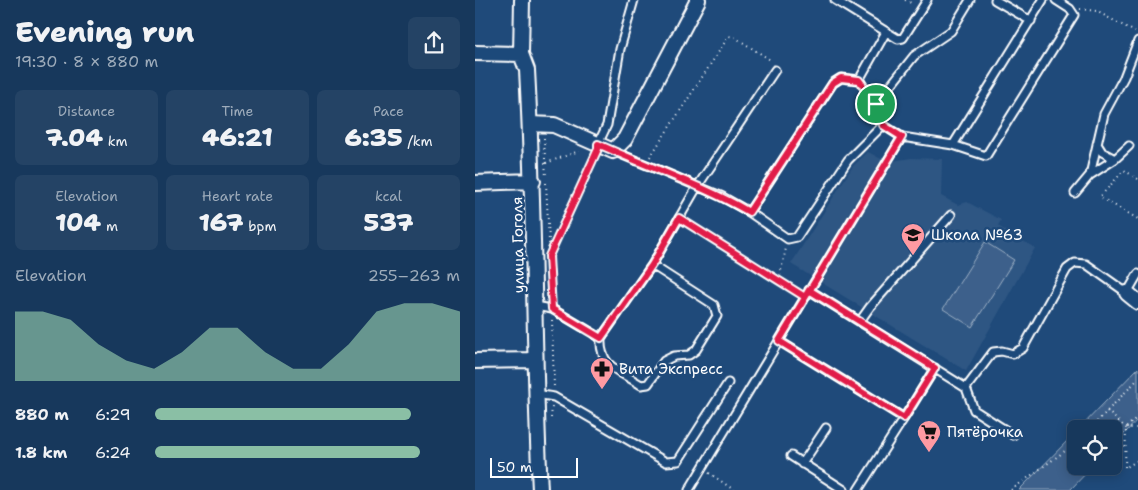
<!DOCTYPE html>
<meta charset="utf-8">
<style>
body{margin:0;font-family:"Shantell Sans",sans-serif;background:#244365;color:#f1f3f6;height:100vh;display:flex;flex-direction:column;font-size:19px;white-space:nowrap}
*{box-sizing:border-box;margin:0}
p{font-size:16px;color:#9eacbb}
.icon{flex:none;width:28px;height:28px;fill:none;stroke:currentColor;stroke-width:2;stroke-linecap:round;stroke-linejoin:round}
.map{position:relative;flex:1;overflow:hidden}
.side{display:flex;flex-direction:column;background:#17385c;width:475px}
.side>*{flex:none}
.buttons{position:absolute;left:592px;top:420px;display:grid;gap:10px}
.buttons a{display:grid;place-items:center;width:55px;height:55px;border-radius:8px;background:#17385c;box-shadow:0 2px 12px #0003,0 0 0 1px #365272;font-size:25px}
.scale{position:absolute;left:15px;bottom:12px;width:88px;box-sizing:border-box;padding-left:5px;border:2px solid #fff;border-top:0;font-size:14px;line-height:18px;white-space:nowrap;color:#fff;-webkit-text-stroke:4px #1f4a7a;paint-order:stroke}
.pin{position:absolute;display:grid;place-items:center;width:42px;height:42px;color:#fff;margin:-21px;border:2px solid #fff;border-radius:50%;box-shadow:0 1px 5px #0007}
.round{display:grid;place-items:center;flex:none;width:52px;height:52px;border-radius:8px;background:#244365}
.head{display:flex;align-items:center;justify-content:space-between;height:85px;padding:0 15px}
h1{font-size:28px;font-weight:800;line-height:38px}
.figures{display:grid;grid-template-columns:repeat(3,1fr);gap:8px;height:85px;padding:5px 15px}
.figures div{display:grid;align-content:center;border-radius:8px;background:#244365;text-align:center}
.figures b{font-size:25px;font-weight:800}
.figures small{font-size:14px;font-weight:400}
.figures p{font-size:14px}
.chart{height:140px;padding:10px 15px}
.chart p{display:flex;justify-content:space-between}
.chart svg{width:100%;height:90px;margin-top:5px;fill:#8abfa5;opacity:.7}
ul{padding:0 15px;list-style:none;font-size:16px}
li{display:grid;grid-template-columns:80px 60px 1fr;align-items:center;height:38px}
li i{height:12px;border-radius:6px;background:#8abfa5}
main{display:flex;flex:1;min-height:0}
.map>svg:first-child{display:block}
</style>
<main>
<section class="side">
<div class="head"><div><h1>Evening run</h1><p>19:30 · 8 × 880 m</p></div><a class="round"><svg class="icon" aria-label="share" viewBox="0 0 24 24"><path d="M12 15V3M7 8l5-5 5 5M5 13v7h14v-7"/></svg></a></div>
<div class="figures">
<div><p>Distance</p><b>7.04<small> km</small></b></div>
<div><p>Time</p><b>46:21</b></div>
<div><p>Pace</p><b>6:35<small> /km</small></b></div>
</div>
<div class="figures">
<div><p>Elevation</p><b>104<small> m</small></b></div>
<div><p>Heart rate</p><b>167<small> bpm</small></b></div>
<div><p>kcal</p><b>537</b></div>
</div>
<div class="chart"><p><span>Elevation</span>255–263 m</p>
<svg viewBox="0 0 160 44" preserveAspectRatio="none"><path d="M0 44V10L10 10L20 14L30 26L40 34L50 38L60 30L70 18L80 18L90 30L100 38L110 38L120 26L130 10L140 6L150 6L160 10V44z"/></svg>
</div>
<ul>
<li><b>880 m</b>6:29<i style="width:84%"></i></li>
<li><b>1.8 km</b>6:24<i style="width:87%"></i></li>
</ul>
</section>
<div class="map">
<svg width="663" height="490" viewBox="0 0 663 490">
<rect width="100%" height="100%" fill="#1f4a7a"/>
<filter id="ink" filterUnits="userSpaceOnUse"><feTurbulence type="fractalNoise" baseFrequency=".02" numOctaves="2"/><feDisplacementMap in="SourceGraphic" scale="10" xChannelSelector="R" yChannelSelector="G"/><feConvolveMatrix kernelMatrix="1 2 1 2 8 2 1 2 1" color-interpolation-filters="sRGB"/></filter>
<g filter="url(#ink)">
<path fill="#2e5683" d="M393,152L412,162L436,158L467,159L466,196L483,205L492,202L526,220L523,226L560,248L491,371L316,264L378,166Z"/>
<path fill="#3c618b" stroke="#9eb0c5" d="M510,242L539,260L497,327L468,309Z
M663,368V419L639,445V429H604Z
M601,432V466H618L595,490H544Z"/>
<g fill="none" stroke-linecap="round" stroke-linejoin="round">
<g stroke="#fff" stroke-width="11">
<path id="lane" d="M360,0L423,39L428,38L452,0
M520,0L556,21
M384,80L401,104L408,125L427,137L478,145L511,156L599,15L595,9L581,0
M401,104L439,56L476,31L495,0
M123,144L132,125L145,49L159,0
M478,145L568,0
M138,151L246,196L274,212L358,83L366,78L384,80L411,32
M640,159L654,146
M615,175L640,159L627,152L622,144
M600,193L615,175L629,114L649,77L663,41
M274,212L313,239L322,237L373,160L408,125
M334,290L491,388L499,410L538,435
M60,306L77,309L126,338C124,367 145,371 166,385L173,384L189,361L199,356L214,355L221,350L242,316L239,305L177,265
M385,321L395,307L476,215
M126,338L177,265L222,187L300,70
M304,341L429,418L383,490
M491,388L518,352L527,351L538,354L548,348L592,269L600,263L611,264L652,293L663,274
M61,394L79,397L191,462L203,461L253,383
M429,418L460,368
M316,456L369,490
M327,464L351,428
M214,490L427,137"/>
</g>
<g stroke="#fff" stroke-width="18">
<path id="street" d="M47,0L46,54L52,70C60,210 58,350 65,490
M0,53L46,54
M55,124L79,125L138,151L150,139L223,0
M0,183L58,181
M652,293L663,302
M0,361L60,360"/>
</g>
<path stroke="#fff" stroke-width="2" stroke-dasharray="1 4" stroke-linecap="butt" d="M430,0L438,4
M605,9L621,11L660,32
M69,138L71,178
M175,157L254,36L261,38L297,61
M71,163L104,151
M663,179L649,170L625,197L663,219
M71,183L77,300
M212,223L322,292
M75,254L120,156
M304,280L311,248
M77,320L79,388
M632,411L651,428H663
M663,416L651,428L650,468L663,460
M76,418L77,407
M615,429L663,379
M234,473L259,490
M536,490L601,443"/>
<use href="#lane" stroke="#1f4a7a" stroke-width="7"/>
<use href="#street" stroke="#1f4a7a" stroke-width="14"/>
</g>
</g>
<g fill="none" stroke-linecap="round" stroke-linejoin="round" filter="url(#ink)">
<g stroke="#fff" stroke-width="10">
<path id="route" d="M401,104L384,80L366,78L358,83L274,212C227,185 173,167 123,144V149L74,256L77,309L126,338L177,265L204,218L330,297L334,290L460,368L429,418L304,341C345,273 386,205 427,137L408,125L401,104"/>
</g>
<use href="#route" stroke="#e11d48" stroke-width="6"/>
</g>
<defs>
<g id="school-pin" transform="scale(1.25)"><path d="M0 17L-7.5 6A9.5 9.5 0 1 1 7.5 6Z" fill="#ff9aa2" stroke="#1f4a7a"/><path d="M0-5L7-2L0 1L-7-2ZM-4 1L0 2.5L4 1V4Q0 6-4 4Z" fill="#111"/></g>
<g id="pharmacy-pin" transform="scale(1.25)"><path d="M0 17L-7.5 6A9.5 9.5 0 1 1 7.5 6Z" fill="#ff9aa2" stroke="#1f4a7a"/><path d="M-2-6h4v4h4v4h-4v4h-4v-4h-4v-4h4Z" fill="#111"/></g>
<g id="supermarket-pin" transform="scale(1.25)"><path d="M0 17L-7.5 6A9.5 9.5 0 1 1 7.5 6Z" fill="#ff9aa2" stroke="#1f4a7a"/><path d="M-6-5.5h2.5l.6 2H6L4.5 2H-2.5L-4.4-4H-6ZM-1.5 3.2a1.3 1.3 0 1 0 .1 0ZM3 3.2a1.3 1.3 0 1 0 .1 0Z" fill="#111"/></g>
</defs>
<g fill-rule="evenodd">
<use href="#school-pin" x="438" y="235"/>
<use href="#pharmacy-pin" x="127" y="369"/>
<use href="#supermarket-pin" x="454" y="432"/>
</g>
<g text-anchor="middle" dominant-baseline="central" stroke-width="5" stroke-linejoin="round" paint-order="stroke">
<g font-size="15" fill="#fff" stroke="#1f4a7a" text-anchor="start">
<text x="456" y="235">Школа №63</text>
<text x="144" y="369">Вита Экспресс</text>
<text x="472" y="432">Пятёрочка</text>
</g>
<g font-size="15" fill="#fff" stroke="#1f4a7a">
<text transform="translate(43 245) rotate(-91)">улица Гоголя</text>
</g>
</g>
</svg>
<div class="buttons">
<a><svg class="icon" aria-label="locate" viewBox="0 0 24 24"><circle cx="12" cy="12" r="6"/><path d="M12 2v4M12 18v4M2 12h4M18 12h4"/></svg></a>
</div>
<div class="scale">50 m</div>
<div class="pin" style="left:401px;top:104px;background:#1e9e55"><svg class="icon" aria-label="arrive" viewBox="0 0 24 24"><path d="M6 21V4h12l-3 4 3 4H6"/></svg></div>
</div>
</main>
